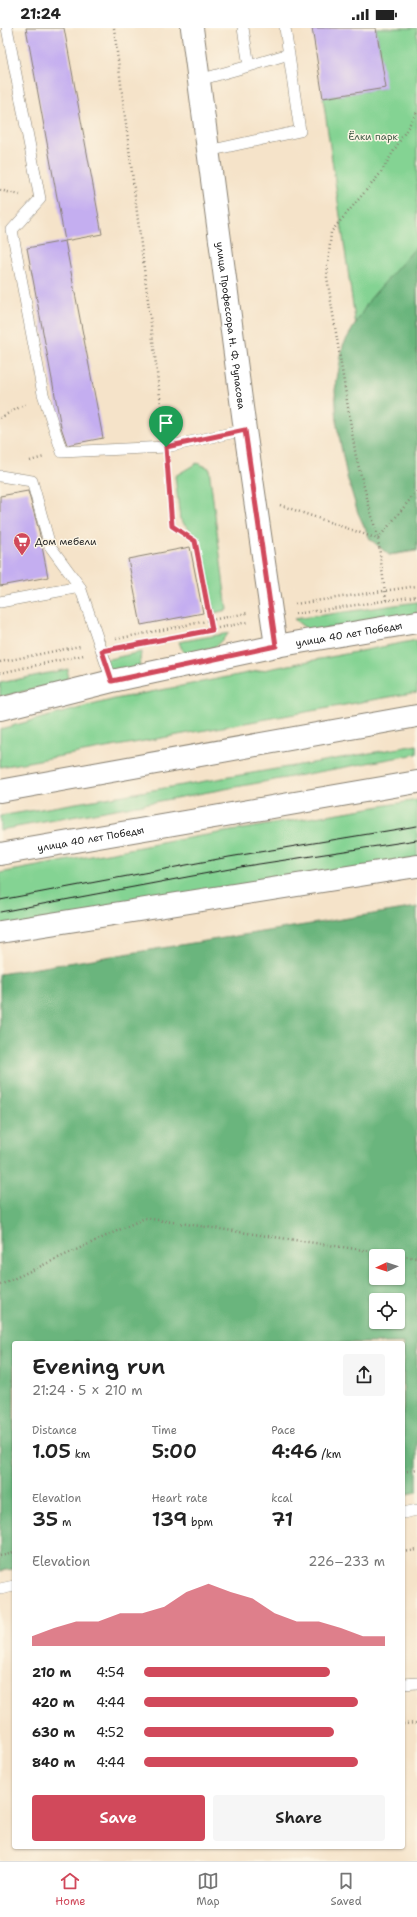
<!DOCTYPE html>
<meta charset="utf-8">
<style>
body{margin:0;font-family:"Shantell Sans",sans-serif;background:#f6f6f6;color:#222;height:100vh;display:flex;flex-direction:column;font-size:15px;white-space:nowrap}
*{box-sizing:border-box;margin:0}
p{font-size:13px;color:#767676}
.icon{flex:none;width:22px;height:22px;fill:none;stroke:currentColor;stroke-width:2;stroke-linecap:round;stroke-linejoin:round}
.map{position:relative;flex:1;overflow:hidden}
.sheet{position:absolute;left:12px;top:1313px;width:393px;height:508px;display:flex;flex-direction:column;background:#fff;border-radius:4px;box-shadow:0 1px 3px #0004}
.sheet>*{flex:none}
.needle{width:26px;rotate:266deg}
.tools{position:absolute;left:369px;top:1221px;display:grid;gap:8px}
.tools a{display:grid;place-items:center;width:36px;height:36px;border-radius:4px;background:#fff;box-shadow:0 1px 3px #0004;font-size:20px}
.pin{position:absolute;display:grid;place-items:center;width:34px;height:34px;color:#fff;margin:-41px -17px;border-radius:50% 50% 50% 0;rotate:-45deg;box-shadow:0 0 4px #0007}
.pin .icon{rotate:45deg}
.round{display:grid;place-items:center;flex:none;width:42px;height:42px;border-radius:4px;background:#f6f6f6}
.overview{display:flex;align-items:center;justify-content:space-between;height:68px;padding:0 20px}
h1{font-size:22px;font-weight:600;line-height:30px}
.stats{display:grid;grid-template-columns:repeat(3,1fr);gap:6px;height:68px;padding:4px 20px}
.stats div{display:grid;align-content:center}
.stats b{font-size:20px;font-weight:600}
.stats small{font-size:11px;font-weight:400}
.stats p{font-size:11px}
.chart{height:112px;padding:8px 20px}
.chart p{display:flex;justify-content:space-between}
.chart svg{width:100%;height:72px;margin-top:4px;fill:#d1495b;opacity:.7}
.cta{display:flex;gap:8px;margin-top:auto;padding:8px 20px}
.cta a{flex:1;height:46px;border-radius:4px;background:#d1495b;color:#fff;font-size:16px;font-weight:600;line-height:46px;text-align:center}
.cta a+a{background:#f6f6f6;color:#222}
ul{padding:0 20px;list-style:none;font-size:13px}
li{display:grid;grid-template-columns:64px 48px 1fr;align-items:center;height:30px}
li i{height:10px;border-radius:5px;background:#d1495b}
.status{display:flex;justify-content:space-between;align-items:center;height:28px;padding:0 20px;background:#fff;direction:ltr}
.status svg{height:11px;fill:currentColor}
.tab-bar{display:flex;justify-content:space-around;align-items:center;height:56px;border-top:1px solid #e0e0e0;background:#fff;font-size:11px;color:#767676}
.tab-bar a{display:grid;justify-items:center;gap:2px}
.tab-bar .active{color:#d1495b}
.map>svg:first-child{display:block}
</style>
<div class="status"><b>21:24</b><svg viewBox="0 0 49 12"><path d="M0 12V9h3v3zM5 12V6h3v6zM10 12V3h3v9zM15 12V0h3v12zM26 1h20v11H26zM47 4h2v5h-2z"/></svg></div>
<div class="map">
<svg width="417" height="1833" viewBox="0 0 417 1833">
<rect width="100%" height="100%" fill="#fcf5e5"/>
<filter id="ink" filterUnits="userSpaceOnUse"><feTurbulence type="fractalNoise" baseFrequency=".025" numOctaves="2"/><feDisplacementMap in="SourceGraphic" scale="8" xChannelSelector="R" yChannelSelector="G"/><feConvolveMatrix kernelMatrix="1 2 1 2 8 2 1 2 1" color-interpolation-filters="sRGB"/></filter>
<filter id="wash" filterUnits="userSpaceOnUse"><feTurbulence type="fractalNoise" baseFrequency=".012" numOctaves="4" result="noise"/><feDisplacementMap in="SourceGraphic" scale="16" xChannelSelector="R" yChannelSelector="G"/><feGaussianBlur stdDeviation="0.9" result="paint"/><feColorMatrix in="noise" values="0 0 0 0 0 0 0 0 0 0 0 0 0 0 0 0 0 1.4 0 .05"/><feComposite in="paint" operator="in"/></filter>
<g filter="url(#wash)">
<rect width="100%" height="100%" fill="#f5e3c9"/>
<path fill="#84d393" stroke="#507858" d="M376,0H417V523L389,527L323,70L385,60Z
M197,435L209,440L227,582L214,585L199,512L180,491L175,448Z
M417,574V586L309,603L294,591Z
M229,605L216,618L185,629L179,614Z
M417,612V664L0,739V701L115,671Z
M141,624L139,642L103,647L100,633Z
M68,641L67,653L0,669V655Z
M417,717V726L0,802V788Z
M417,772V830L0,903V845L183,811Z"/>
<path fill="#6bb57d" stroke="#44684c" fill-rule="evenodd" d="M417,218V522L389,527L370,511L358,485L347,449L337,398L335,362L343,317L370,271Z
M417,879V1464L403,1467V1315H14V1541L0,1543V946ZM376,1228H398V1250H376ZM376,1272H398V1294H376Z"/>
<g id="blocks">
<path fill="#c4aef0" d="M26,0H64L102,206L65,213Z
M312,0H376L386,60L323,70Z
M65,213L103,410L67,417L61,399L27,220Z
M28,463L39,503L48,549L0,558V468Z
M190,519L203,585L141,597L128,531Z"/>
</g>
</g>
<g filter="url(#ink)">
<use href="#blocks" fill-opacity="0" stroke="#888072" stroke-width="1"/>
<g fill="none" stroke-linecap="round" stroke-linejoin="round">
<g stroke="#888072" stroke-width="12">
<path id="lane" d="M7,0L40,171L12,202L43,366L62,424L166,419L245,402
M249,38L289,26
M199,52L249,38L243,0
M208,123L300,103L285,0
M0,448L32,453L50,518L80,559L112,653
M0,574L80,559
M403,1485L417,1482
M0,1561L14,1558
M403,1656L417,1655"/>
</g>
<g stroke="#888072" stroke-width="24">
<g id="street">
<path id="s1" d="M192,0L245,402L276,618"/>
<path id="s2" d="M0,681L112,653L276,618L417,594"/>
<path d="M0,904L417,838"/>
</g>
</g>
<g stroke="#888072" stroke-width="24">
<g id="primary">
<path d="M0,763L417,688"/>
<path id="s3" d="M0,826L417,754"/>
</g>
</g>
<path stroke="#888072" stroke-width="2.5" stroke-dasharray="1 3" stroke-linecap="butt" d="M114,0L164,401
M0,162L20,167
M0,390L27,375
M30,433L44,429
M168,438L173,498L195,513L212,602
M280,477L378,511L417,463
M386,572L378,511L356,429L327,249L331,204L380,146L417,84
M295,576L417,558
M295,586L417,568
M116,611L247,585
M120,620L248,594
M0,634L80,618
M0,645L84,627
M0,1257L145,1190L417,1230
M403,1444L417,1441
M403,1524L417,1522
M0,1528L14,1525
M403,1696L417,1695"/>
<use href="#lane" stroke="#fff" stroke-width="11"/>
<use href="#street" stroke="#fff" stroke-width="22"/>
<use href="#primary" stroke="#fff" stroke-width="22"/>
<path stroke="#1c1c1c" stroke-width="1" d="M0,872L229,829L417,798
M0,884L246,838L417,812"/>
</g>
</g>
<g fill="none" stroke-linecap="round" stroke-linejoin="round" filter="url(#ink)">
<g stroke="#fff" stroke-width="8">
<path id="route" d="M245,402L276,618L112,653L102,623L212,602L195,513L172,498L166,419Z"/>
</g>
<use href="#route" stroke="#d1495b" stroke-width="5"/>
</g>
<defs>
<g id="supermarket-pin" transform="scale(0.9)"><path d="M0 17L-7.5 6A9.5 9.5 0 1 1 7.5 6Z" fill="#d1495b" stroke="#fcf5e5"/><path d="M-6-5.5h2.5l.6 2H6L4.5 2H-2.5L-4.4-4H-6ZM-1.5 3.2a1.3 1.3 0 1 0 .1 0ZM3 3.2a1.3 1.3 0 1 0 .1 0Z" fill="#fff"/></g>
</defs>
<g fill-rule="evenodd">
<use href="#supermarket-pin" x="22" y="513"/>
</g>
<g text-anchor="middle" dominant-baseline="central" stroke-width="3" stroke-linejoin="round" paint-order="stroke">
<g font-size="10" fill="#405c46" stroke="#fcf5e5">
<text x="373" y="108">Ёлки парк</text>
</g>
<g font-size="10" fill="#1c1c1c" stroke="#fcf5e5">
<text stroke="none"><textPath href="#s1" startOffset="300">улица Профессора Н. Ф. Рупасова</textPath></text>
<text stroke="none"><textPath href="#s2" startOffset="357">улица 40 лет Победы</textPath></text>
<text stroke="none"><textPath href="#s3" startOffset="92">улица 40 лет Победы</textPath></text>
</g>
<g font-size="10" fill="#1c1c1c" stroke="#fcf5e5" text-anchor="start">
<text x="35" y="513">Дом мебели</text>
</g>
</g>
</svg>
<div class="tools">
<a><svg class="needle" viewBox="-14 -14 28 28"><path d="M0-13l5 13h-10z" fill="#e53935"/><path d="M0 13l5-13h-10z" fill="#767676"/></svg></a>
<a><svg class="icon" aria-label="locate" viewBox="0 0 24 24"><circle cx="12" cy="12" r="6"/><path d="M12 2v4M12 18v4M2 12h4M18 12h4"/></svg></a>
</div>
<div class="pin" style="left:166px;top:419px;background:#1e9e55"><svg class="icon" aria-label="arrive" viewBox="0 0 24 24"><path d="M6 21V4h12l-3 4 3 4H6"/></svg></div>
<section class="sheet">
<div class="overview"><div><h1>Evening run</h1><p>21:24 · 5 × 210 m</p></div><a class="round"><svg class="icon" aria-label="share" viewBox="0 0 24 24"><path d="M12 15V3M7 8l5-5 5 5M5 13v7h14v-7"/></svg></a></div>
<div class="stats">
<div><p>Distance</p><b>1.05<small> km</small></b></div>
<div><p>Time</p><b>5:00</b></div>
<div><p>Pace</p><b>4:46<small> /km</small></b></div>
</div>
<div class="stats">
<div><p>Elevation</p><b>35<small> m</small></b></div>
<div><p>Heart rate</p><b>139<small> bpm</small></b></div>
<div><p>kcal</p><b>71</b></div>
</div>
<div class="chart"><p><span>Elevation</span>226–233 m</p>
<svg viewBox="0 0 160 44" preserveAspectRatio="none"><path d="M0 44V38L10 33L20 29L30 29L40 24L50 24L60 20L70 11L80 6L90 11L100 15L110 24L120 29L130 29L140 33L150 38L160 38V44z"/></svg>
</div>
<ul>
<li><b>210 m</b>4:54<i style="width:77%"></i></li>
<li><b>420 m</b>4:44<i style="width:89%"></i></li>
<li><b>630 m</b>4:52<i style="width:79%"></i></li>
<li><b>840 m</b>4:44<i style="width:89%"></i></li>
</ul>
<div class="cta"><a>Save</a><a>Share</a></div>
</section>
</div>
<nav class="tab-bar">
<a class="active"><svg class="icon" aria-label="home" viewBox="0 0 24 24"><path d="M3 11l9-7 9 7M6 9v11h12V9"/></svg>Home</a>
<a><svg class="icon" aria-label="map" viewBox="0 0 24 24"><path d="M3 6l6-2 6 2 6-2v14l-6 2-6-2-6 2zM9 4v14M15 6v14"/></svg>Map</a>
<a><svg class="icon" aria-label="saved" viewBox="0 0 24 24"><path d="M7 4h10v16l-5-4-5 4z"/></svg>Saved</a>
</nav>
